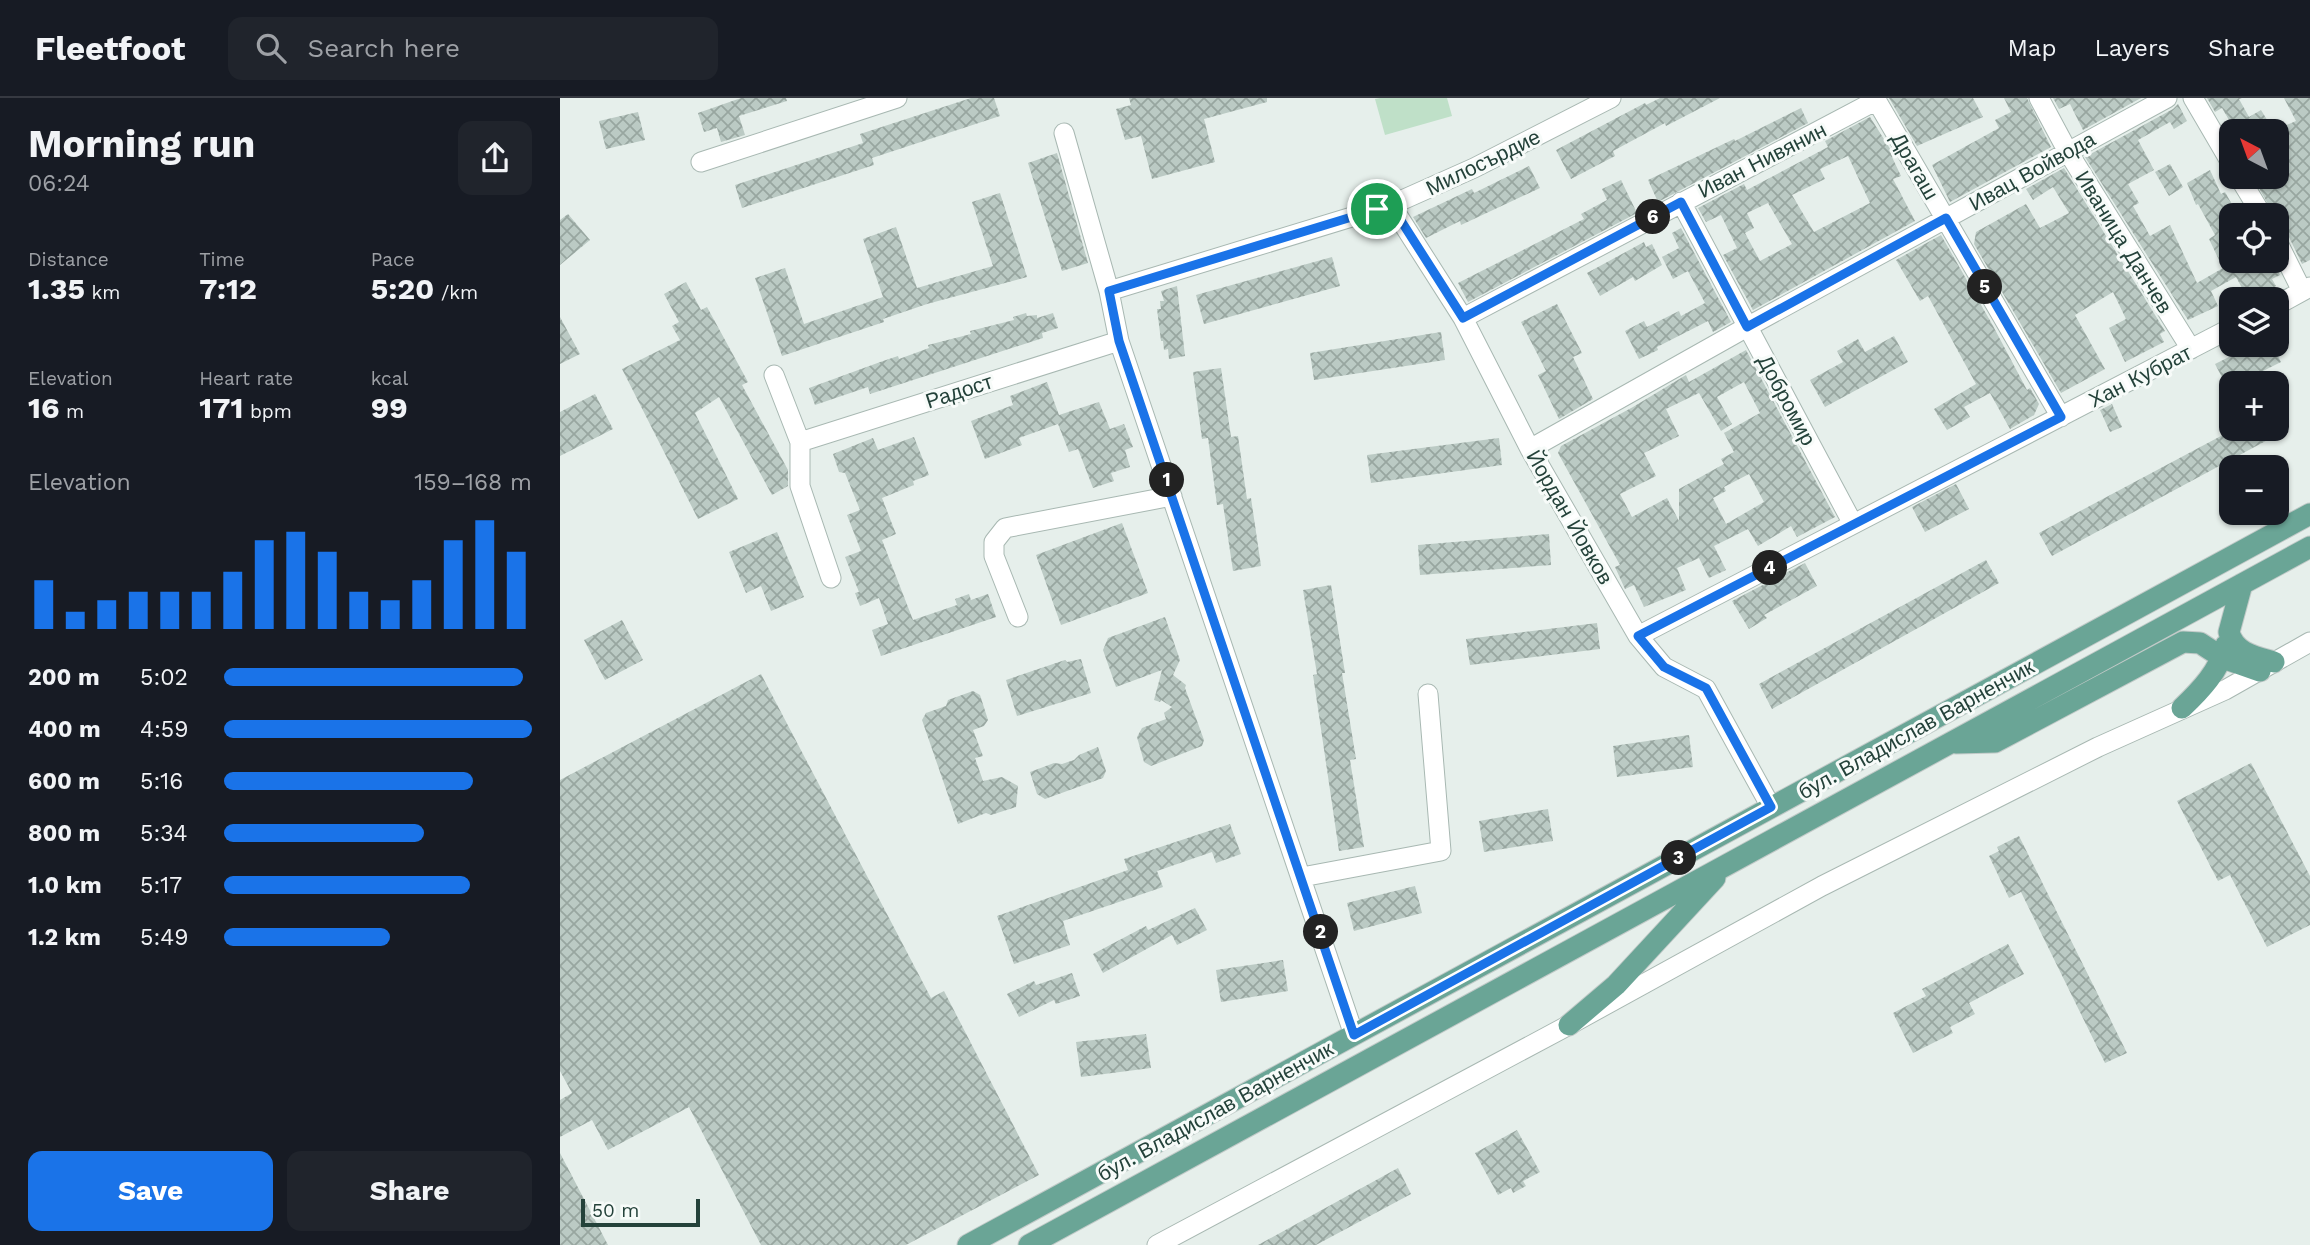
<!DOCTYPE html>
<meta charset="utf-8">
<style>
body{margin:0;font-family:"Work Sans",sans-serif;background:#20242c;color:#f1f3f6;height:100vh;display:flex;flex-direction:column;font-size:26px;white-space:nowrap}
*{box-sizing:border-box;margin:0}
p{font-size:23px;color:#9ea1a6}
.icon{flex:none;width:38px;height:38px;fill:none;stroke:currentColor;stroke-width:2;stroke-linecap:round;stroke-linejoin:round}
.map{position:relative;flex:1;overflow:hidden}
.drawer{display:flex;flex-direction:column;background:#171b24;width:560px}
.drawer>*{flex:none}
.needle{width:46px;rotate:319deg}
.tools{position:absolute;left:1659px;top:21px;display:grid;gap:14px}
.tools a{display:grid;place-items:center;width:70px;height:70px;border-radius:14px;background:#171b24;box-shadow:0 2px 5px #0004;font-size:35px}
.scale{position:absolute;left:21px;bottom:18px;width:119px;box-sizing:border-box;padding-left:7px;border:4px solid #24423a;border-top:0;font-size:19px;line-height:24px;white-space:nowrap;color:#24423a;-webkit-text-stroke:5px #f7fbf9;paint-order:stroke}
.pin{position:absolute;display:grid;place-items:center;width:60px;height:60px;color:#fff;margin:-30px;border:4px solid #fff;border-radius:50%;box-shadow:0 2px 7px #0007}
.km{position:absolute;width:35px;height:35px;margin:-18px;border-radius:50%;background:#222;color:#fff;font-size:19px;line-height:35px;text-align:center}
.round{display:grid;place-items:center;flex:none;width:74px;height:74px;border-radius:14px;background:#20242c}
.overview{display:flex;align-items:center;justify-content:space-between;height:119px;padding:0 28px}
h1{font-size:38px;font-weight:700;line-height:52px}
.metrics{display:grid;grid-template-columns:repeat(3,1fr);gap:10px;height:119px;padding:7px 28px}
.metrics div{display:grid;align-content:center}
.metrics b{font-size:30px;font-weight:700}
.metrics small{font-size:19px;font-weight:400}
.metrics p{font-size:19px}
.chart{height:196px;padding:14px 28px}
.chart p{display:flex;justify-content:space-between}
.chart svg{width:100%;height:126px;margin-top:7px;stroke:#1a73e8;stroke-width:6}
.action{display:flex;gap:14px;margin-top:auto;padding:14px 28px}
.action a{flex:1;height:80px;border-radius:14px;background:#1a73e8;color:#fff;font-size:28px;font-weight:700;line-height:80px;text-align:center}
.action a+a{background:#20242c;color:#f1f3f6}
ul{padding:0 28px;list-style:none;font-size:23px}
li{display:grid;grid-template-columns:112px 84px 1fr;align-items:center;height:52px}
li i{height:18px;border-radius:9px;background:#1a73e8}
header{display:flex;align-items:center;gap:42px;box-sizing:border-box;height:98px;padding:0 35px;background:#171b24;border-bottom:2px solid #363941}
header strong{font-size:33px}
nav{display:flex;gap:38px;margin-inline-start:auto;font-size:24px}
.search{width:490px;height:63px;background:#20242c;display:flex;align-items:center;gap:18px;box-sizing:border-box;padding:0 24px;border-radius:14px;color:#9ea1a6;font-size:26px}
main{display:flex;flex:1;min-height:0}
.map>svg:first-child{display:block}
</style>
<header>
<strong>Fleetfoot</strong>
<div class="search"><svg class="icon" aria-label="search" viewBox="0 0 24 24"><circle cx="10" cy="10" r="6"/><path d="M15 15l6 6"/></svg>Search here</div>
<nav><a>Map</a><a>Layers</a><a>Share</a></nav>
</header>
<main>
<section class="drawer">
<div class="overview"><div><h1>Morning run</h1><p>06:24</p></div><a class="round"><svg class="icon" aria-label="share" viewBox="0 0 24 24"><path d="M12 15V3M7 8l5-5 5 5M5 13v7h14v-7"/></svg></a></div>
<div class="metrics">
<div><p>Distance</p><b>1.35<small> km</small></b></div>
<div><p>Time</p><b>7:12</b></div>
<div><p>Pace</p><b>5:20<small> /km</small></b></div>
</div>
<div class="metrics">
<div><p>Elevation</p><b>16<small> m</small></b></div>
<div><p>Heart rate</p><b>171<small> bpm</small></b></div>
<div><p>kcal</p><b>99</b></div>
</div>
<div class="chart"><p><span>Elevation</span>159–168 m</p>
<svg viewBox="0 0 160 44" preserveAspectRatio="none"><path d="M5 44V27M15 44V38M25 44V34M35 44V31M45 44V31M55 44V31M65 44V24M75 44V13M85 44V10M95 44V17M105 44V31M115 44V34M125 44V27M135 44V13M145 44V6M155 44V17"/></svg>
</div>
<ul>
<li><b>200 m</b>5:02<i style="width:97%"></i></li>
<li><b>400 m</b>4:59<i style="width:100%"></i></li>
<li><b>600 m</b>5:16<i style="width:81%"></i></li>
<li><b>800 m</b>5:34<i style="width:65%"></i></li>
<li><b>1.0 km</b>5:17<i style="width:80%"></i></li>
<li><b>1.2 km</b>5:49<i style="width:54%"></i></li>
</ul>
<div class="action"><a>Save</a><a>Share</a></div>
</section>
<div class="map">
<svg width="1750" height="1147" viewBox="0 0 1750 1147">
<defs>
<pattern id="building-cross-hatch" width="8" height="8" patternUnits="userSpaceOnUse" patternTransform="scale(1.75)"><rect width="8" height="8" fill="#bbcac4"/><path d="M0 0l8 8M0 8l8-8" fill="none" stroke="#98a6a0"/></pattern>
</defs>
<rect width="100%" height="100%" fill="#e6efeb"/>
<path fill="#bfe0c8" d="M820,0H887L892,18L825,37L815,1Z"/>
<path fill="url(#building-cross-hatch)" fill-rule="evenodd" d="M181,0H226L227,3L179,18L185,37L161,44L157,30L144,34L138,15Z
M411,0H434L440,18L312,60L314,67L182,110L175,87L303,45L300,36Z
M569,0H707V4L644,21L655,64L592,81L581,38L565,42L556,11L571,7Z
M1100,0H1160L1106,28L1105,25L1053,53L1055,58L1011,81L996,52L1085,5L1086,7Z
M1329,0H1413L1423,19L1357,48Z
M1444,0H1467L1491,49L1390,104L1372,67L1439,30L1435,22L1451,14Z
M1493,0H1581L1523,32L1510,6L1499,11Z
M1647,0H1682L1679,1L1689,19L1701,12L1714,33H1667L1673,29L1662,10L1655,14Z
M1724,0H1750V162L1742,166L1728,137L1717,131V117H1714L1693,79H1717V31L1736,23Z
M1618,6L1627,23L1614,31L1610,24L1578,42L1594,72L1568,86L1579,105L1573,108L1590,138L1610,127L1637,185L1663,170L1660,163H1675L1679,170L1693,163H1713L1720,177L1712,181L1716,188L1691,201H1688L1676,179L1651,193L1658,208L1628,222L1525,59L1613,11Z
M1241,10L1248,25L1098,104L1088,82L1174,41L1175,43Z
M78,14L85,42L46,51L39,23Z
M1310,19L1334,57L1332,59L1341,78L1333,81L1355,123L1193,212L1163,157L1177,150L1161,117L1146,124L1138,110L1184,86L1187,92L1268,49L1265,43ZM1288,58L1310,105L1254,134L1232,97L1265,81L1260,71ZM1208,105L1232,146L1200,163L1185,135L1194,130L1187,115Z
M497,55L528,165L502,173L468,65Z
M1610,66L1623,89L1609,98L1595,74Z
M969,68L980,90L901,127L900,123L866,140L853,119L912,91L914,95Z
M1504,70L1605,233L1600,236L1604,244L1565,264L1549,230L1566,221L1553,194L1515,217L1545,271L1501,295L1414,146L1416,134L1466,106L1480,130L1509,115L1493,89L1473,102L1466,91Z
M1650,72L1661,96L1665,94L1678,117H1671V156L1659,162L1649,141L1655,137L1638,106L1636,107L1627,85Z
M1061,82L1077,115L908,204L898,185L1024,121L1021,116L1047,102L1042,91Z
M440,95L467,179L367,206L323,221L324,224L222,258L195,180L225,170L244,226L323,199L303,141L336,129L357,190L433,168L412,104Z
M8,116L30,142L0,167V122Z
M1121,130L1171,224L1153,234L1148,223L1097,249L1098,252L1079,261L1065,233L1084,223L1087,229L1119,213L1121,218L1145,205L1128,173L1113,181L1102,159L1119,150L1112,135Z
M1381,137L1432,226L1467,292L1470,290L1479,306L1474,317L1450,331L1430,295L1404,309L1410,319L1387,332L1374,311L1416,286L1368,198L1360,203L1336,162Z
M1084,144L1086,149L1092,146L1102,167L1075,183L1073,179L1040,198L1027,175Z
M772,159L780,188L644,226L636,197Z
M126,184L141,212L147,209L188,284L182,287L228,372V388L212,397L159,299L135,315L178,401L138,421L62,271L120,242L112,228L119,224L104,196Z
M617,188L625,258L609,261L608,251L604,252L603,243H601L597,211H601L600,203H604L601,193Z
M997,206L1022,255L1013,259L1033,301L999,321L978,277L986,273L961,224Z
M466,215L467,218L477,217V220L493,215L498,230L482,235L483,240L310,296L308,289L255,307L249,290L323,263L338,258L339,261L369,250L368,247L411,236L410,233L454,222L453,219Z
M0,219L20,256L0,266Z
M881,234L885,262L754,282L750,255Z
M1334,238L1348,264L1265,309L1250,282L1283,264L1277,253L1298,241L1305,254Z
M1693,247H1712L1721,264L1679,285H1671V290L1668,291L1655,266Z
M1186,252L1275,419L1237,439L1231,428L1198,448L1188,431L1154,448L1166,472L1149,480L1139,460L1117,470L1126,492L1084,509L1074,487L1065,491L1055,469L1060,467L998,355L1001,348L1073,309L1126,277L1129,284ZM1184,284L1200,315L1164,335L1174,354L1161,361L1164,366L1119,391V423L1107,400L1072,419L1060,396L1096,378L1084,355L1119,338L1106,311L1139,295L1161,333L1172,326L1157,299ZM1189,376L1204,404L1166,426L1153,400L1166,393L1164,389Z
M661,270L671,339L678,338L687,401L691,400L701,468L673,473L663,406L657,407L648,340L642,341L633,274Z
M487,284L499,317L539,304L550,331L564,326L573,349L565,352L570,369L551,375L554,383L533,390L518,351L509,354L498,326L459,340L462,347L425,361L411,323L453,307L450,298Z
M35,296L53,331L0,358V314Z
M1552,306L1562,329L1550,334L1540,312Z
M1674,331H1728L1492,458L1479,435Z
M354,339L369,377L353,383L354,387L322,400L336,436L322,442L353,522L397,507L395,501L409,496L411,502L428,496L436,519L321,558L312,532L328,526L319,500L300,508L295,495L299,494L285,459L301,453L287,417L300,412L285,375L279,374L273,356L313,340L318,352Z
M939,340L942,367L811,385L807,357Z
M1396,386L1409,411L1365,434L1352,409Z
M562,425L588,495L501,527L476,457Z
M217,434L244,499L211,513L201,488L186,495L169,454Z
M989,436L991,467L860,477L858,447Z
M1426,462L1439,485L1212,611L1199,586Z
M1245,465L1257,488L1204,517L1207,520L1189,531L1172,503Z
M771,487L785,575H782L796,661L790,662L804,749L779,753L753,577L757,576L743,492Z
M605,519L620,562L613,577L626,587L625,590L644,642L642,648L591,668L584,664L577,639L582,630L606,621L604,615L612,609L601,602L600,604L594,602L602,572L556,589L543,552L548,540Z
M62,522L83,562L45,582L24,542Z
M1037,525L1040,551L910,567L906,541Z
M521,561L531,595L457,618L446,582L505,562L507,564Z
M201,576L371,900L384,893L479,1077L346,1147H201L129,1009L48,1052L32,1022L0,1039V1002L12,995L0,973V682Z
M413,593L420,597L428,622L424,628L413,632L423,658L415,660L423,683L442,679L458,688L456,709L431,717L426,715L398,726L362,622L366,615L386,608L388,602Z
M1129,637L1133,669L1057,679L1053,648Z
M538,649L546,673L543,680L485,701L477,696L470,674L494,665L502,666L514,662L519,657Z
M1691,665L1750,778V827L1707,849L1670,777L1658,783L1617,703Z
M988,711L993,743L924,754L919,723Z
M670,726L681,756L656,765L652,754L597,773L603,789L503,823L510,847L454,866L437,818L568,772L564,761Z
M1459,738L1567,955L1545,965L1461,794L1449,800L1429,758L1439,753L1437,749Z
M855,788L862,815L794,833L787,805Z
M635,810L647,832L617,847L612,837L543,875L533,856L586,828L588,832Z
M1448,846L1464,876L1409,905L1415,916L1390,929L1393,935L1353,955L1333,915L1366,898L1362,891Z
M723,862L728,893L661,904L656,872Z
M512,875L520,898L496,906L494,902L459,919L447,896L474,883L476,887Z
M586,936L591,970L521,979L516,944Z
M957,1032L980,1074L963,1083L966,1088L953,1095L951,1090L938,1097L915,1055Z
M0,1055L48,1147H0Z
M838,1070L851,1096L756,1147H698Z"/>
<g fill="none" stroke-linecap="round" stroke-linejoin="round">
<g stroke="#a8b8b2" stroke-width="21">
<path id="minor" d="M1315,0L1501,319
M1479,0L1508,54L1631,251
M1633,0L1671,65
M504,35L549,193L559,243L794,937
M141,64L337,0
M1679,79L1702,117
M1121,104L1293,426
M831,107L903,220L970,351L1078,538L1104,569L1146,591L1211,709
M1717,143L1742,193
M549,193L831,107L914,70L1051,0
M1717,207L1750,189
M903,220L1317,2
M214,277L240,344V388L271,480
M240,344L559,243
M970,351L1187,229L1607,0
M458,519L434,458V444L445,430L612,398
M1078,538L1671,230
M742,779L881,753L868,596
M597,1147L1009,927L1262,788L1538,649L1665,592L1750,544"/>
</g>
<g stroke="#c2cac8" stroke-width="23">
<path id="major" d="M1682,486L1669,534C1674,555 1696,559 1714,564
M1622,610C1641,592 1659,573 1666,547
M1396,645L1435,644L1623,544L1640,545L1663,560L1700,573
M1009,927L1056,887L1155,780
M408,1147L1750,416
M469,1147L1750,449"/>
</g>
<use href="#minor" stroke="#fff" stroke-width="19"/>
<use href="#major" stroke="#6aa596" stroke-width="21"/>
</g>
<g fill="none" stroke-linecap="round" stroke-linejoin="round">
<g stroke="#fff" stroke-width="14">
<path id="route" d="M1121,104L1187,229L1386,120L1501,319L1078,538L1104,569L1146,590L1211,709L794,937L559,243L549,193L831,107L903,220Z"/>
</g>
<use href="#route" stroke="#1a73e8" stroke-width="9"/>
</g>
<g text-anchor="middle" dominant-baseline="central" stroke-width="6" stroke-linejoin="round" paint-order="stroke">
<g font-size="21" fill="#24423a" stroke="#f7fbf9">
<text transform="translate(1202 62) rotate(-27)">Иван Нивянин</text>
<text transform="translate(923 64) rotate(-26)">Милосърдие</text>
<text transform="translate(1355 68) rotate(60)">Драгаш</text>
<text transform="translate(1472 73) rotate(-29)">Ивац Войвода</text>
<text transform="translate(1564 144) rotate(58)">Иваница Данчев</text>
<text transform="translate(1580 278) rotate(-27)">Хан Кубрат</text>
<text transform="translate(399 293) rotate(-18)">Радост</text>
<text transform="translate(1227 302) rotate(62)">Добромир</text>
<text transform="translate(1010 419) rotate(60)">Йордан Йовков</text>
<text transform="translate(1356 631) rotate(-29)">бул. Владислав Варненчик</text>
<text transform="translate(655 1013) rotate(-29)">бул. Владислав Варненчик</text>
</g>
</g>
</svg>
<div class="tools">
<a><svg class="needle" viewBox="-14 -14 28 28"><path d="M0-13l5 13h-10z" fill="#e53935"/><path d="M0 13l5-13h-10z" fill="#9ea1a6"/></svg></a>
<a><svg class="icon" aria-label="locate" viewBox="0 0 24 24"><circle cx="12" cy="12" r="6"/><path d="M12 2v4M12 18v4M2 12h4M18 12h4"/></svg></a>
<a><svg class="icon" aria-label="layers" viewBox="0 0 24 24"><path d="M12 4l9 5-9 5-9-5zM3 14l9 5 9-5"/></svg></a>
<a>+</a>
<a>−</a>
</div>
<div class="scale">50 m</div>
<div class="pin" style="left:817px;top:111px;background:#1e9e55"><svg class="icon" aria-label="arrive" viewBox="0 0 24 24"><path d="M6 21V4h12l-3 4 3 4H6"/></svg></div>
<b class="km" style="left:607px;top:382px">1</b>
<b class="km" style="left:761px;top:834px">2</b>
<b class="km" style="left:1119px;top:760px">3</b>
<b class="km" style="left:1210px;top:470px">4</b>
<b class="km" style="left:1425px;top:189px">5</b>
<b class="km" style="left:1093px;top:119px">6</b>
</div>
</main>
